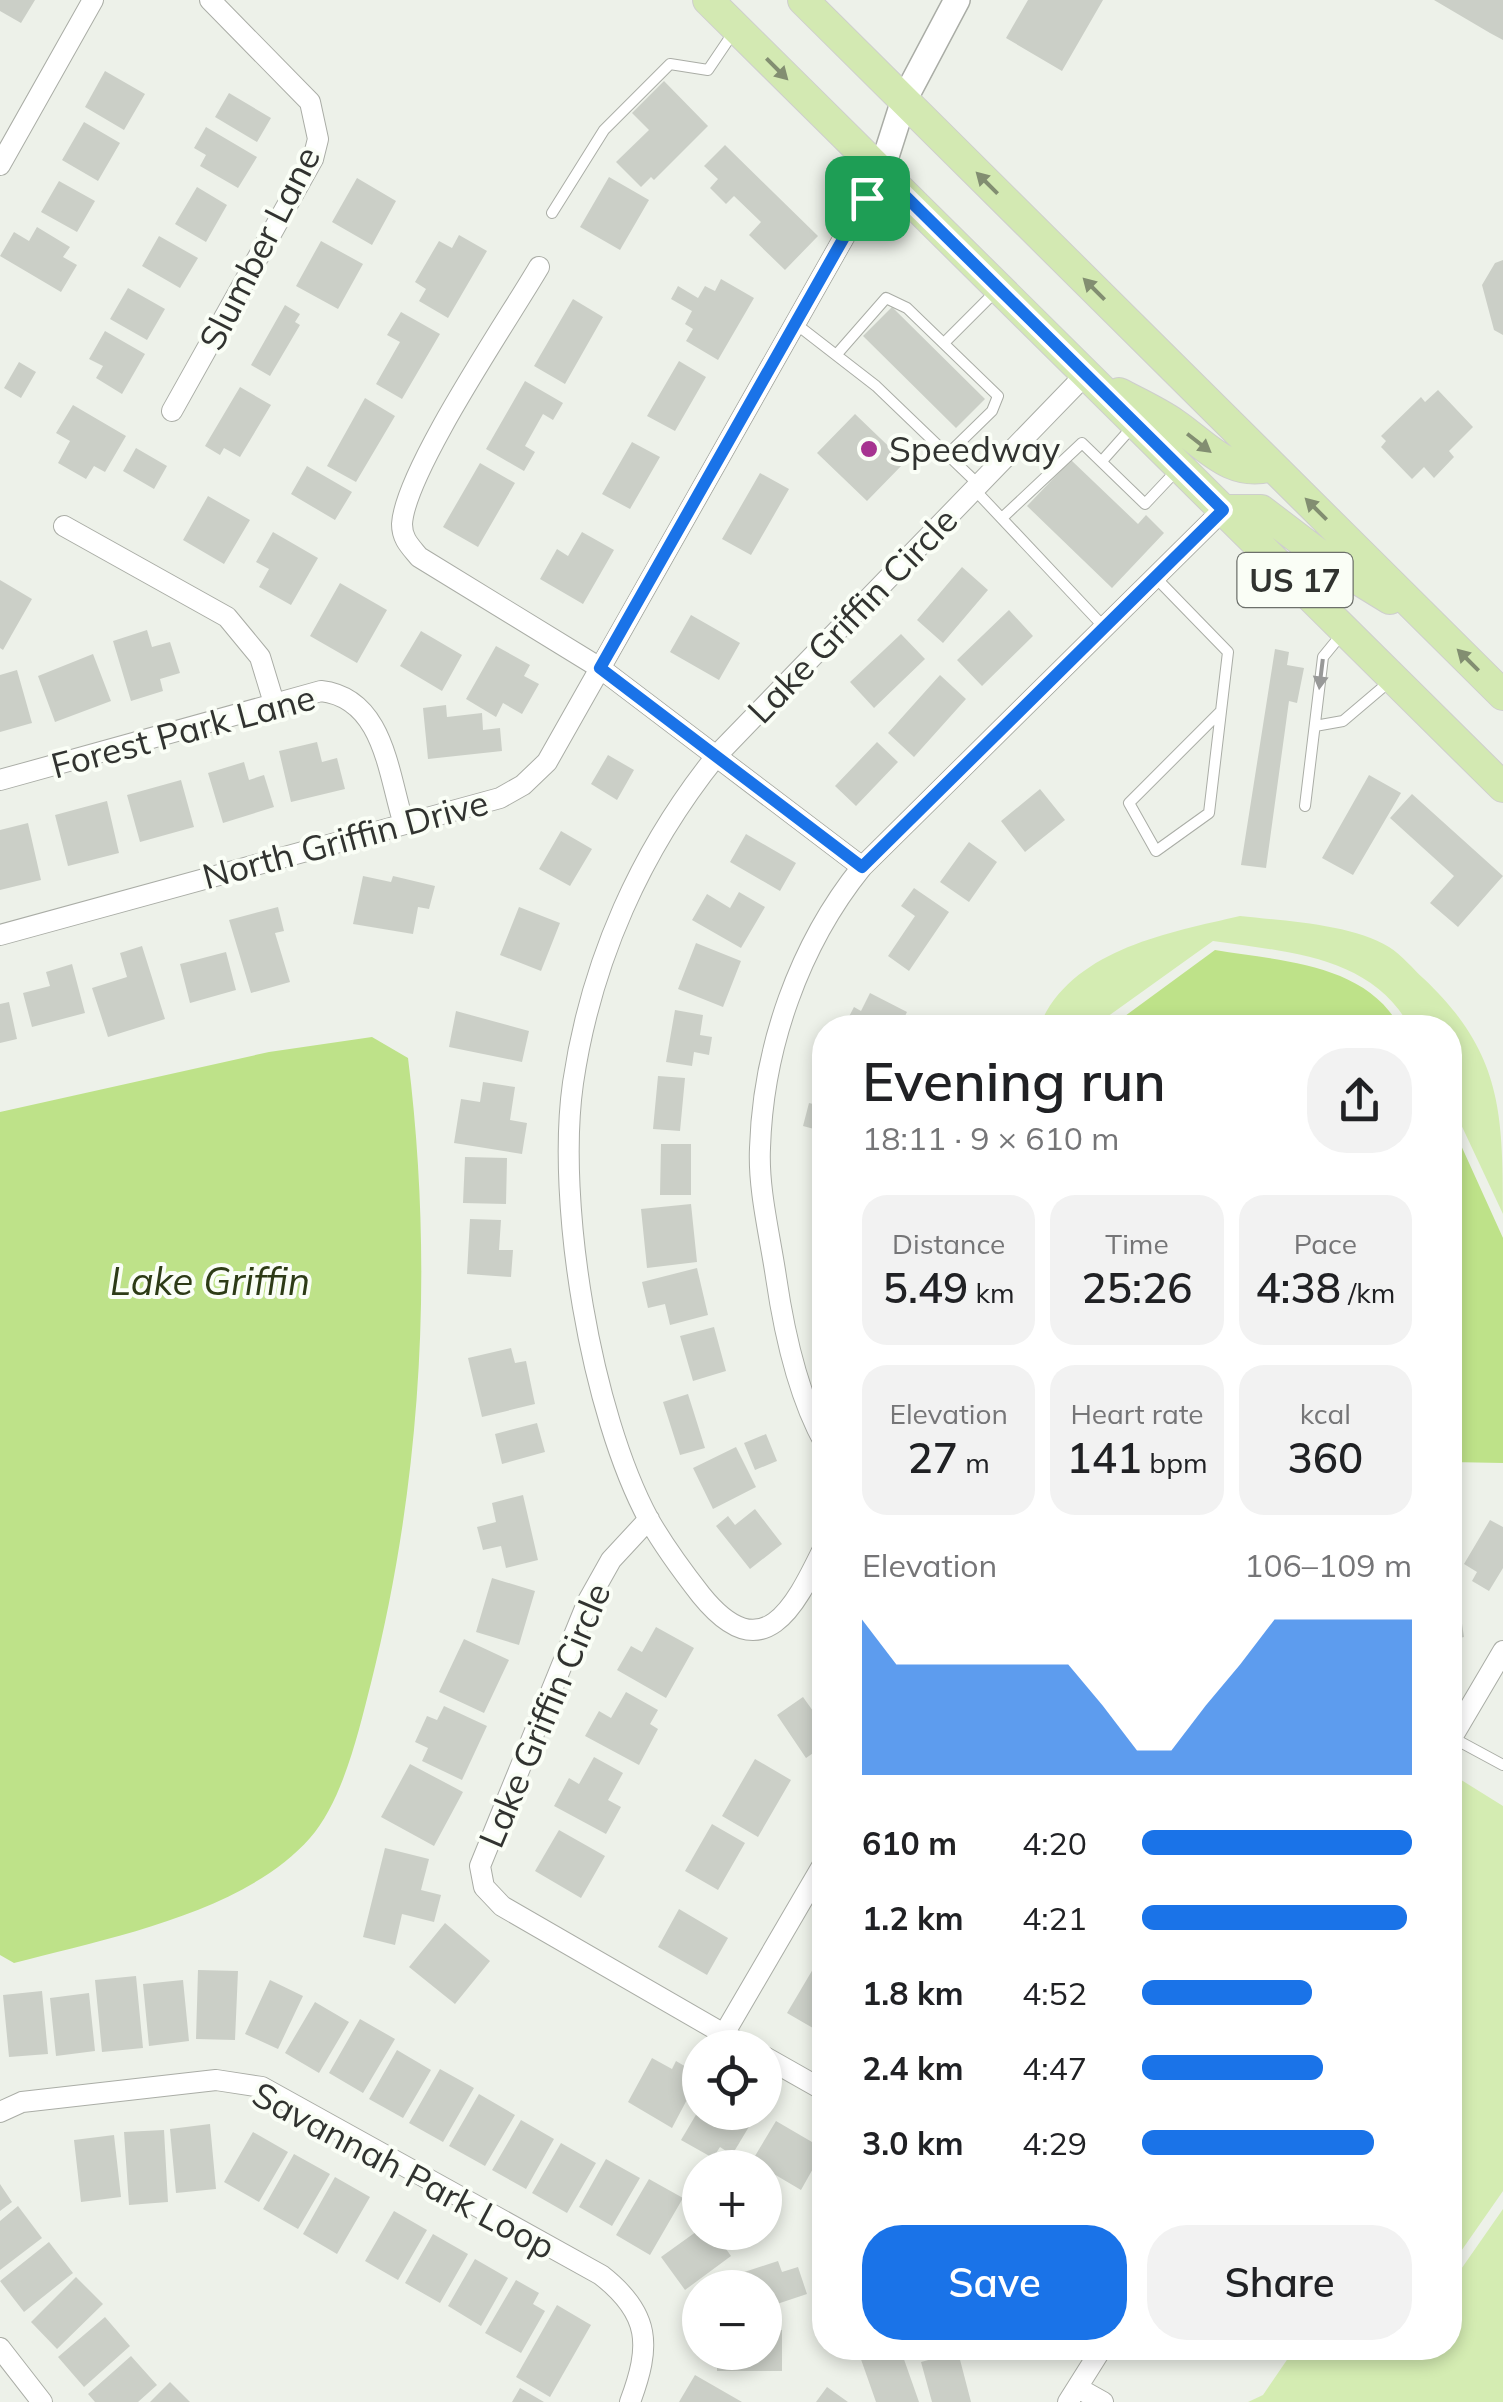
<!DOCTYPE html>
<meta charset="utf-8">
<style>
body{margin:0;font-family:Mulish,sans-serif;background:#f2f2f2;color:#202124;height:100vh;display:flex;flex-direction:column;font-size:38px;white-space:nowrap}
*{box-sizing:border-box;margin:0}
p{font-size:32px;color:#757577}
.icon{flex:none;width:55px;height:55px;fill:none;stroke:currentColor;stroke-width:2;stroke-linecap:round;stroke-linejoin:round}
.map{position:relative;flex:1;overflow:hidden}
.details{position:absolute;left:812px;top:1015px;width:650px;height:1345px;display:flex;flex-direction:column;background:#fff;border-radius:40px;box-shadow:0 5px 15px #0003}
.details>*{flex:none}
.tools{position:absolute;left:682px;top:2030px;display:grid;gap:20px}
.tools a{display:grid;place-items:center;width:100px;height:100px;border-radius:50%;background:#fff;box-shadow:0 5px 15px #0003;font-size:50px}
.pin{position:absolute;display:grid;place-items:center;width:85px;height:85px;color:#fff;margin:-42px;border-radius:20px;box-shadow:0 5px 15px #0006}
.round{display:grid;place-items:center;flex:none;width:105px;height:105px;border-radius:40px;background:#f2f2f2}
.summary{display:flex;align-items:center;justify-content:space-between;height:170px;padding:0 50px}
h1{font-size:55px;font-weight:600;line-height:75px}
.stats{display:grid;grid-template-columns:repeat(3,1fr);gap:15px;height:170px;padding:10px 50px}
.stats div{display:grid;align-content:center;border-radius:25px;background:#f2f2f2;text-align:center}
.stats b{font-size:42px;font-weight:600}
.stats small{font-size:28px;font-weight:400}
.stats p{font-size:28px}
.chart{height:280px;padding:20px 50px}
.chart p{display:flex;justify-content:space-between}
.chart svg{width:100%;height:180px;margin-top:10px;fill:#1a73e8;opacity:.7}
.primary-button{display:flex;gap:20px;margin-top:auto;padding:20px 50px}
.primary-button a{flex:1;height:115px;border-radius:40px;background:#1a73e8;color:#fff;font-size:40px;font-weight:600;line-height:115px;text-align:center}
.primary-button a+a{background:#f2f2f2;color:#202124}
ul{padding:0 50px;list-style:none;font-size:32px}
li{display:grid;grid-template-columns:160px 120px 1fr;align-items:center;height:75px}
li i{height:25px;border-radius:12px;background:#1a73e8}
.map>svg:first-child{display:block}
</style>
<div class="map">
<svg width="1503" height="2402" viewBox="0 0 1503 2402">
<rect width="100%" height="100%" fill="#edf1e9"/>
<path fill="#d4ecb2" d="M1240,916C1284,921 1352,924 1389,947C1402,955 1413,969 1423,978C1502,1052 1503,1113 1503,1214L1450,1101V1028L1410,1027C1371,955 1286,952 1213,941L1093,1027H1039C1070,950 1167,933 1240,916Z
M1450,1773L1503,1806V2191L1450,2267Z
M1503,2209V2402H1248L1263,2395L1295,2348H1450V2285Z"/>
<path fill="#bee289" d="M1215,950C1280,961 1365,963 1400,1027H1110Z
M372,1037L408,1058C434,1266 422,1480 371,1683C359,1730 343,1801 310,1838C244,1913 108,1938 14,1963L0,1955V1112L269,1052Z
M1450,1121L1503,1238V1463L1450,1462Z"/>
<path fill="#cbcfc7" d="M0,0H35L21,23L0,11Z
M1028,0H1103L1062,71L1006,38Z
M1434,0H1503V40L1490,33Z
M105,71L145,94L124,130L85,107Z
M664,81L708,126L654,180L651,177L641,187L616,162L649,130L632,113Z
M229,93L271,118L257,142L215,117Z
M84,122L120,143L98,181L62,160Z
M206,127L257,157L238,188L200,166L206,155L194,148Z
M725,145L818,236L785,270L749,235L761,222L734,196L726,204L710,188L718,179L704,166Z
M609,177L649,200L620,250L580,227Z
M357,178L396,201L372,245L332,222Z
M59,181L95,201L77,232L41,212Z
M197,187L227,205L206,242L175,224Z
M37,227L70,247L63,257L77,265L61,292L0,256L14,232L29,241Z
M459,235L487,251L448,318L419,301L426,289L415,282L439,241L452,248Z
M159,236L198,258L180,288L142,266Z
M321,241L363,264L338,309L296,286Z
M1503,260V335L1494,330L1482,285L1495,263Z
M721,279L754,298L718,360L686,341L693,329L685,324L692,311L671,299L678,286L698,298L705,286L715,291Z
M128,288L165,309L147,340L110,319Z
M573,299L603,317L565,384L534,366Z
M285,305L300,314L295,322L300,325L270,376L251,365Z
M892,307L985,399L956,428L863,336Z
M401,312L440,334L402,399L376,384L400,342L387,335Z
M105,331L145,354L122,394L96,378L103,366L89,359Z
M679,361L706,377L675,431L647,416Z
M19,362L36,372L21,398L4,388Z
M525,381L563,403L553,420L543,414L525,446L535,452L524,471L486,449Z
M240,387L271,405L240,457L224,448L220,455L205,446Z
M1438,390L1473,427L1449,451L1454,457L1434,478L1424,467L1412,479L1381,447L1386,441L1381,436L1421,397L1425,402Z
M365,398L395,416L356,482L327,466Z
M73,405L126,436L105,472L94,466L86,479L58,463L70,441L56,433Z
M855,414L905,462L867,501L817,453Z
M632,442L660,457L630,509L602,494Z
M136,448L167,466L154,489L123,471Z
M1071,460L1138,524L1146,515L1164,533L1112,588L1027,506Z
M480,463L515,483L478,547L443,527Z
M307,466L352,492L335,520L291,494Z
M760,473L789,489L751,555L722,539Z
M208,496L250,520L224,564L183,540Z
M273,532L318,558L291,605L259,587L269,569L256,562Z
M582,532L614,550L583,604L540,579L557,549L568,556Z
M962,567L988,590L943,643L917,620Z
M0,580L32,599L3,650L0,648Z
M340,583L387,610L357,663L310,636Z
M1009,610L1033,636L982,686L957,660Z
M691,615L740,643L719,680L670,652Z
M147,630L152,647L170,642L180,673L160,679L163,691L131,701L113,641Z
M421,631L462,655L442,691L400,666Z
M901,634L925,659L874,708L850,682Z
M496,646L530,665L524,676L539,684L522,714L503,703L496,717L466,699Z
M1275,649L1289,652L1287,665L1304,668L1297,703L1289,701L1266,868L1241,865Z
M93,654L111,701L55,722L38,676Z
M17,670L32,723L0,732V675Z
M940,675L966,699L914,757L888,733Z
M446,705L447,717L482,713L483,730L500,728L502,751L428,759L423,708Z
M317,742L322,762L337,758L345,789L291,802L279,751Z
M877,742L898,762L856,806L835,786Z
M608,755L634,770L617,800L591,784Z
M244,762L249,780L264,775L274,807L223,823L208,773Z
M1369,775L1401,793L1353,875L1322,858Z
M181,780L194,827L140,842L127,795Z
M1040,789L1065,820L1025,852L1001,821Z
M1412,794L1503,876L1458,927L1430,903L1454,876L1390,818Z
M107,801L119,853L68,866L55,815Z
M28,823L41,880L0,890V830Z
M561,831L592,849L570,886L539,869Z
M746,834L796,863L780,891L730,862Z
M969,842L997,862L969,902L940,882Z
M363,876L391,882L393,876L435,886L429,909L418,907L413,934L353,924Z
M914,888L949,912L909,971L888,956L915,916L901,906Z
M739,892L765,907L741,948L692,920L707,894L730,908Z
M278,907L284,931L275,933L290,982L251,993L229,920Z
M519,907L560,923L541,971L500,955Z
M696,943L741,961L723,1007L678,989Z
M142,946L165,1019L108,1037L92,988L127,977L120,953Z
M226,952L236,990L190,1003L180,964Z
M72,964L85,1013L32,1027L23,993L50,986L46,972Z
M870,993L907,1012L899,1028H843L854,1007L861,1011Z
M9,1002L17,1039L0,1043V1004Z
M675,1010L703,1015L700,1035L712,1037L709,1055L694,1052L692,1066L666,1062Z
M456,1011L529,1031L522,1062L449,1047Z
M658,1076L685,1078L680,1131L653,1129Z
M483,1082L515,1087L510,1120L527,1123L522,1154L454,1143L461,1099L480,1102Z
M809,1103L825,1107V1132L803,1126Z
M661,1144H691V1195H660Z
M465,1157L507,1158L506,1204L463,1203Z
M818,1167H825V1214H817Z
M691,1204L697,1262L647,1268L641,1209Z
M470,1219L501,1220L499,1250H513L511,1277L467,1274Z
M825,1253V1292H824L815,1255Z
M697,1268L708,1315L670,1325L665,1304L648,1308L642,1282Z
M714,1327L726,1371L693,1381L680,1336Z
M511,1348L515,1363L526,1361L535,1404L482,1417L468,1358Z
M688,1394L705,1448L680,1455L663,1402Z
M537,1423L545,1452L502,1464L495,1434Z
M766,1434L777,1461L755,1470L744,1443Z
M736,1447L756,1487L713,1509L693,1468Z
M523,1495L538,1560L506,1568L501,1546L483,1550L477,1527L496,1522L492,1503Z
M755,1509L782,1544L750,1569L716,1526L728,1516L735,1525Z
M1490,1520L1503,1527V1568L1489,1591L1472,1581L1477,1572L1464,1564Z
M1455,1577L1464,1637L1450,1640V1578Z
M492,1578L535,1591L519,1645L476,1632Z
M656,1627L694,1648L666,1698L617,1670L631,1646L642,1652Z
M464,1639L509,1660L484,1713L439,1692Z
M626,1692L658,1710L650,1724L658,1729L639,1765L585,1736L599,1711L611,1718Z
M803,1697L813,1711L825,1702V1745L806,1758L777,1715Z
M444,1706L487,1726L462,1780L422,1761L428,1748L415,1742L427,1716L437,1720Z
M594,1757L623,1773L608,1800L621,1807L606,1834L554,1806L569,1778L579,1784Z
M755,1759L791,1780L758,1837L722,1816Z
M410,1764L463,1792L434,1846L381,1817Z
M712,1824L745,1843L718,1890L685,1871Z
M559,1830L605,1856L581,1898L535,1871Z
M385,1848L429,1859L421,1890L441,1895L434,1922L402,1914L395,1945L363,1937Z
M679,1909L728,1938L707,1975L658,1947Z
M445,1923L490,1961L455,2004L409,1967Z
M813,1969L825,1976V2035L787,2013Z
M198,1970L238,1971L235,2040L196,2039Z
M136,1976L143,2048L102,2052L95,1980Z
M183,1980L189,2041L149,2046L143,1984Z
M270,1980L303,1996L278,2049L245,2034Z
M42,1991L48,2054L9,2057L3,1995Z
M89,1993L95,2051L56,2056L50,1998Z
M315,2002L349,2022L319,2073L285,2053Z
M360,2019L395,2039L363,2093L329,2073Z
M397,2050L431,2070L403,2118L369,2099Z
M652,2058L672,2069L676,2061L700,2075L672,2128L628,2102Z
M440,2069L474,2088L443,2142L409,2123Z
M479,2094L515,2115L485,2166L449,2146Z
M700,2108V2112L727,2117L730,2112L756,2115L732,2155L720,2147L713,2158L681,2140Z
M521,2120L554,2139L526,2189L492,2170Z
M776,2121L824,2149L801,2190L752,2161Z
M210,2124L216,2189L176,2193L170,2129Z
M164,2130L168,2202L129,2205L124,2132Z
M253,2132L288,2152L259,2202L224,2182Z
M114,2135L121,2197L81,2202L74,2140Z
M561,2143L596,2163L567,2213L532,2193Z
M294,2154L330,2174L298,2229L263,2209Z
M606,2159L640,2178L612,2226L579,2207Z
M335,2177L370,2197L337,2254L303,2234Z
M649,2179L683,2198L650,2255L616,2235Z
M0,2184L12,2202L0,2211Z
M18,2206L42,2238L0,2270V2221Z
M394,2211L427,2230L398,2280L365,2261Z
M700,2229L714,2232L731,2256L685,2290L661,2257Z
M433,2234L468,2254L440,2303L405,2283Z
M49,2242L73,2273L24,2312L0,2281Z
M475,2259L508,2278L481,2326L448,2306Z
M778,2261L782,2272L798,2267L807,2294L765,2308V2288H712L711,2283Z
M76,2277L103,2304L57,2349L31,2322Z
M516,2280L539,2293L533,2304L545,2311L521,2353L485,2333Z
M557,2305L591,2325L550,2397L516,2377Z
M105,2317L130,2346L84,2387L58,2357Z
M765,2330H782V2371H717V2352H765Z
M857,2348H900L919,2402H876Z
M958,2352L971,2402H932L921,2362Z
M131,2356L157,2385L138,2402H95L88,2394Z
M695,2375L742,2402H679Z
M170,2382L190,2402H150Z
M827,2387L848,2402H816Z
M520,2388L544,2402H512Z"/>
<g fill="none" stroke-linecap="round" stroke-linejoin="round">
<g stroke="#aaada6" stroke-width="12">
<path id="service" d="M552,213L604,130L670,64L708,70L733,33
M796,324L876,386L978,484
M944,343L998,289
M837,354L886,298L907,308L998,396L992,411L948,454
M1102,461L1134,425
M974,489L1104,627
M1002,518L1082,443L1145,504L1177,470
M1156,578L1228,652L1209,813L1156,851L1129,803L1221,711
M1315,726L1343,721L1389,682
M1305,806L1323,657L1341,635
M1453,1738L1503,1765"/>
</g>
<g stroke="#aaada6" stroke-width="22">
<path id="minor" d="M0,165L93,0
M539,267C508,320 405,471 402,524C402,539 410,546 419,557L600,668L862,867
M172,411L313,159L318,139L310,102L210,0
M64,526L227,617L260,657L274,703
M0,780L321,691C383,698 388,772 403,821
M0,935L500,798L523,785L547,762L881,172
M825,1444C797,1394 784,1332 776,1277C770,1236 758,1189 760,1148C763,1048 799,945 862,867L1223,510
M649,1519L611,1560L588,1601L480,1866L484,1887L502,1906L748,2048
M825,1545C797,1602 765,1674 701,1595C683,1572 664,1546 649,1520C591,1413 556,1203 573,1083C591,961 641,849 718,754L1086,374
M1450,1741L1503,1651
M724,2034L825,1861
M765,2057L825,2091
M0,2112L22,2102L216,2080L262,2087L601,2275C651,2314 651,2346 630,2402
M0,2348L42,2402
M1078,2388L1103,2402
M1068,2402L1102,2348"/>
</g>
<g stroke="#aaada6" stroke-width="28">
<path id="tertiary" d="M881,172L904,100L957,0"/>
</g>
<g stroke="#cececd" stroke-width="32">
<path id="primary" d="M708,0L1503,787
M803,0L1503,695
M1119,393C1138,403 1158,412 1175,424C1207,446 1231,478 1272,466
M1223,510H1261L1328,561L1390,599"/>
</g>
<use href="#service" stroke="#fff" stroke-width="10"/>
<use href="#minor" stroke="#fff" stroke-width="20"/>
<use href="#tertiary" stroke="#fff" stroke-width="25"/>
<use href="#primary" stroke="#d3e9b2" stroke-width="30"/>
</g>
<defs><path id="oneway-solid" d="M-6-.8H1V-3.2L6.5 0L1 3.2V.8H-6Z" transform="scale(2.5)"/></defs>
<g fill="#828e71">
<use href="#oneway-solid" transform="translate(777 69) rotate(45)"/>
<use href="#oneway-solid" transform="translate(987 183) rotate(-135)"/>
<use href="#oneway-solid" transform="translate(1094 289) rotate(-135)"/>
<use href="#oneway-solid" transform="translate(1199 443) rotate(38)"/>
<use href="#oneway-solid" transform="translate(1316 509) rotate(-135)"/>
<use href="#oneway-solid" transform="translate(1468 660) rotate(-135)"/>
</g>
<use fill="#989998" href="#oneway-solid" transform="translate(1321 674) rotate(97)"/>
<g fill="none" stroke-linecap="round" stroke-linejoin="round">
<g stroke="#fff" stroke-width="20">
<path id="route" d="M881,172L1223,510L862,867L600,668Z"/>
</g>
<use href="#route" stroke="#1a73e8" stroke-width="12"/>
</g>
<circle fill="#a63490" stroke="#fafef6" stroke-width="4" cx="869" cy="449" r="10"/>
<g text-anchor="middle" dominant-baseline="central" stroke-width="8" stroke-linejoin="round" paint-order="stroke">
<rect fill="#fafef6" stroke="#6d706b" stroke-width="2.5" x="1237.5" y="553" width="115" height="54" rx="8"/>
<g font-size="32" font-weight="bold" fill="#313330">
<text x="1295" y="580">US 17</text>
</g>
<g font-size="35" fill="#313330" stroke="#fafef6">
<text transform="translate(259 248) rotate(-63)">Slumber Lane</text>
<text transform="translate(852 615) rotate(-46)">Lake Griffin Circle</text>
<text transform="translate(183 731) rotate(-15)">Forest Park Lane</text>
<text transform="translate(345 839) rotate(-15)">North Griffin Drive</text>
<text transform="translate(544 1715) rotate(-67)">Lake Griffin Circle</text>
<text transform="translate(404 2170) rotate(28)">Savannah Park Loop</text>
</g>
<g font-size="35" fill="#313330" stroke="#fafef6" text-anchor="start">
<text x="889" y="449">Speedway</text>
</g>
<g font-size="38" font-style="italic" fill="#2d3b16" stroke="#fafef6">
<text x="210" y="1281">Lake Griffin</text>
</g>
</g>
</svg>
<div class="tools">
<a><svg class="icon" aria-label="locate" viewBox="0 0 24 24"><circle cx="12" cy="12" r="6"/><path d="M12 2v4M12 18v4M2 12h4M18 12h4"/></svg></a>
<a>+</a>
<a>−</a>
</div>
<div class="pin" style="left:867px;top:198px;background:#1e9e55"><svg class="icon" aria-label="arrive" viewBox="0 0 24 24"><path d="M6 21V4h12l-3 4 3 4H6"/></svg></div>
<section class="details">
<div class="summary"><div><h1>Evening run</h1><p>18:11 · 9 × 610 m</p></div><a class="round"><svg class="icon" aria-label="share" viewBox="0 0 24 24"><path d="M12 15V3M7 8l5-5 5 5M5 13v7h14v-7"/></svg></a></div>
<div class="stats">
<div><p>Distance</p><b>5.49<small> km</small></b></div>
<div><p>Time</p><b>25:26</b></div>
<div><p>Pace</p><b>4:38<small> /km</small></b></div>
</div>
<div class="stats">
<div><p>Elevation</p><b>27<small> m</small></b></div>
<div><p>Heart rate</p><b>141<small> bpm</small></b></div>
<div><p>kcal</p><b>360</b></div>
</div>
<div class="chart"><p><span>Elevation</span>106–109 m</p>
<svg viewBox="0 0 160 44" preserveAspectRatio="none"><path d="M0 44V6L10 17L20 17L30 17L40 17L50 17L60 17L70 27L80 38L90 38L100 27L110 17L120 6L130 6L140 6L150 6L160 6V44z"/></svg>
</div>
<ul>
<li><b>610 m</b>4:20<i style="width:100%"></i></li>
<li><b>1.2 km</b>4:21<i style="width:98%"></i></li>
<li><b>1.8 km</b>4:52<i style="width:63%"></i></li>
<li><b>2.4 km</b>4:47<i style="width:67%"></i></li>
<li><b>3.0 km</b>4:29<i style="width:86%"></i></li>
</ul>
<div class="primary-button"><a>Save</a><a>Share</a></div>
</section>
</div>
